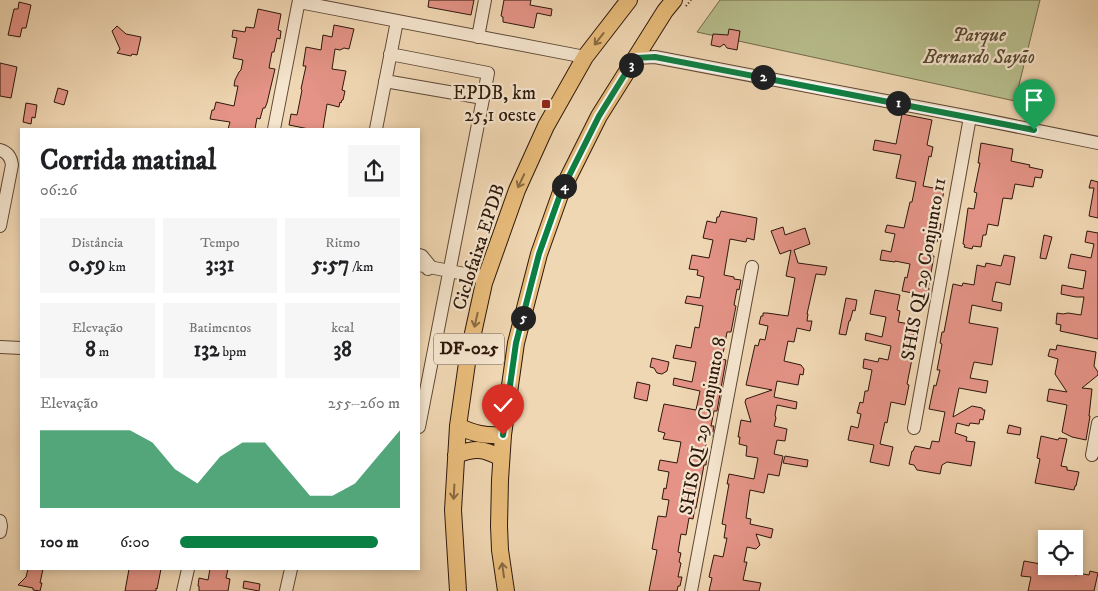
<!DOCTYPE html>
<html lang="pt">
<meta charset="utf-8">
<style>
body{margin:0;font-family:"IM FELL DW Pica",serif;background:#f6f6f6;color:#202124;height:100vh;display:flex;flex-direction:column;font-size:19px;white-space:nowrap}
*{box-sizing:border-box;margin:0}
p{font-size:16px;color:#757577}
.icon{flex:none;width:28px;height:28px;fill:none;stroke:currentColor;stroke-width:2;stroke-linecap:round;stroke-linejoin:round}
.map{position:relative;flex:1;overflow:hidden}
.side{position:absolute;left:20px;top:128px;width:400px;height:442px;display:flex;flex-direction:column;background:#fff;border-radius:0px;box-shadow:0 2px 8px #0003}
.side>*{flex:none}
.controls{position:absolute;left:1038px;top:530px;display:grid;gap:10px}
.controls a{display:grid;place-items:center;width:45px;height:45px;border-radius:0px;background:#fff;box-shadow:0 2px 8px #0003;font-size:25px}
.pin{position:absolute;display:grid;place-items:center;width:42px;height:42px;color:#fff;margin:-51px -21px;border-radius:50% 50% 50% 0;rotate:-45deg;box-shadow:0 0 5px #0007}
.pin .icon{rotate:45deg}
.km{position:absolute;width:25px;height:25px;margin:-12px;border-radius:50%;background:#222;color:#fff;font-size:14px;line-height:25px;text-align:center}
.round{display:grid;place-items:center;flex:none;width:52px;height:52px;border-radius:0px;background:#f6f6f6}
.headline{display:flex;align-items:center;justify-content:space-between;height:85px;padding:0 20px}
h1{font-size:28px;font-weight:700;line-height:38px}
.figures{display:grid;grid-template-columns:repeat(3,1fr);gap:8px;height:85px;padding:5px 20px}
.figures div{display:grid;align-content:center;border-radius:0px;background:#f6f6f6;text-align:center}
.figures b{font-size:21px;font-weight:700}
.figures small{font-size:14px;font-weight:400}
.figures p{font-size:14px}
.chart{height:140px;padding:10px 20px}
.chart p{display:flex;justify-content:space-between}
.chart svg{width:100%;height:90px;margin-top:5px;fill:#0b8043;opacity:.7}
ul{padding:0 20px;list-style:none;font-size:16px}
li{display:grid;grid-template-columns:80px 60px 1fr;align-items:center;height:38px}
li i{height:12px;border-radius:6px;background:#0b8043}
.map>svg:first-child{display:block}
</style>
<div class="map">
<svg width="1098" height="591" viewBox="0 0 1098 591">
<rect width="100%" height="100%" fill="#f0d7b3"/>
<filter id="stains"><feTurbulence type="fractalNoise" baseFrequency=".004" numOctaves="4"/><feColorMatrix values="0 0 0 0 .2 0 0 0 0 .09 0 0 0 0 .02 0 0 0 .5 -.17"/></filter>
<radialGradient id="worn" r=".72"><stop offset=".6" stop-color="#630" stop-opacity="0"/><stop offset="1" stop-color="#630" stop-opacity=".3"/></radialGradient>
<path fill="#b8be8d" stroke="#726a4c" d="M720,0H1040L1015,101L697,32Z"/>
<path fill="#e49386" stroke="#2d170b" d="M429,0H474L471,15L428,7Z
M504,0H531L530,5L552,9L551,16L537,13L534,28L503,22V17L501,16Z
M19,2L31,5L26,28H22L20,37L8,35L14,9H18Z
M258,9L281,14L278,30L281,31L280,39L277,38L274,52H272L269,68L275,69L267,103L265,108H263L260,119L257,118L255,129H228L230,122L210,119L212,110H214L216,102L234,106L238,86H234L235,80L239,72L241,70L243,60L233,58L237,38L232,37L233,30L245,32L246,27L254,28Z
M334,25L354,29L349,49L344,48L340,50L335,49L332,69L346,71L342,90L345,91L343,100H342L341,103L340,102L339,107L327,104L323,129H309L289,125L291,114L297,115L302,90L301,89L306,66H303L306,47L321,50L323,35L332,37Z
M117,26L126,34L141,37L137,55L132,54L131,56L117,53L120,49L112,31Z
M729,29L740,31L737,50L727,48L724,44L720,47L711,45L713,34L728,35Z
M0,63L17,67L11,98L0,96Z
M58,88L68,91L64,105L54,102Z
M26,103L37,105L35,118L32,117L31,124L23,122Z
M902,114L932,120L927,145L933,147L931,157L929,156L923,186L944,190L941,207L933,205L930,222L941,224L937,242H935L932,256H934L929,284L928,288H929L928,296L902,291L905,277L907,278L910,264L895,261V262L880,260L882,250L891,252L895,234L885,232L887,225L904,228L910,202H912L916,182L896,178L901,155L873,150L875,140L896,144Z
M981,143L1013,149L1011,161L1030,165L1029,167L1043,170L1041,178L1035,177L1033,187L1015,184L1012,199L1003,198L998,226L988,224L986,235H983L981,247L973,246L972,249L964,247L965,245L963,244L968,208L974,209L977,193L974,192L980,163H978Z
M1091,180L1098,182V218L1089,216L1094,188H1089Z
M721,211L757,218L754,240L747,238L746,242L730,239L724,275L734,277V279L741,280L739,290L737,289L734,305L736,306L731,332H727L722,359L726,360L717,411H714L711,426H714L712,437L708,436L704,455L707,456L706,465H704L696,508H695L693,519L689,518L686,535L681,534L678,552L681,553L679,562L681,563L678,577H682L680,586H678L677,591H649L657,550L652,549L658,516L666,517L669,500L662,499L664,488L666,489L669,472L658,470L660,460L677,463L681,442L663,439L665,433L658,431L664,404L696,410L700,391L673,385L674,378L692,382L696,362L673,358L676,345L691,348L695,327L699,328L703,306L685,303L687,296L700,298L704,277L697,275L698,270L689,269L692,255L709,258L713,240L703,238L707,221L716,223L717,217H719Z
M783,227L785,235L805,228L810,244L794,250L798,263L827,267L825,275L816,274L807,314H808L807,321H812L810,331L797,328L794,342L788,341L784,361L801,365L804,369L803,375L800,374L798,385L777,381L774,397L797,402L796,409L777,405L775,415L776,418L774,426L787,429L785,441L777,440L774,454L783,456L779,476L768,474L764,493L750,490L746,518L751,519L750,524L773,529L771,538L756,534L760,545L756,549L747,547L744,562H747L743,580L761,583L759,591H709L712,578L709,577L714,555L723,557L727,538H724L726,525L722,524L729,484H727L729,474L754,479L758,458L746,456L747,446L739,444L740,437H738L741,420L751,422L745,402L746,399L772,390L746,385L755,345L758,346L760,339L765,340L768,326L759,324L761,316H763V313H767L788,316L795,278L786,276L791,250L780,254L771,231Z
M1087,231L1098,233V339L1060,331L1061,325L1056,324L1057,313L1063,314L1068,313L1081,315L1084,297H1076L1061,294L1062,285L1083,289L1086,271L1068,268L1071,254L1091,258L1094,244L1085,242Z
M1044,235L1052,237L1046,259L1040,258Z
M1004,255L1015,257L1010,285L996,282L992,301L1002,303L1001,311L972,305L969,323L998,328L992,365L974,362L970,378L988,381L986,393L959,388L953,417L972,406L982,408L983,410H985L983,420L980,419L979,424L970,423L969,426L957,423L955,433L967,437L966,441L975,442L971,466L947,462L942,465L940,474L917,470L914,465L909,464L912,451H913L915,446L930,449L932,441L939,442L945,412L929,409L934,385L936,386L940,370H937L942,344L940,343L942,332H944L953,284L962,286L963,283L974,285L977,265L985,267L986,263L1001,266Z
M875,290L900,295L897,310L900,311L898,322L915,325L912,341H910L907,358L912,359L907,384L909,385L905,405L891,402L887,423L885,422L880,444L893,447L889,466L870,462L874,445L848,440L851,426L858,428L861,414L857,413L860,402L863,403L865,391H868L872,370L863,368L864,359L878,362L879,358L888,360L891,346L865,340L866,333L882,337L886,317L870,314Z
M846,298L857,300L855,311L853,310L850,321H849L846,335L839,334Z
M1057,345L1096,352L1094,366L1098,372V375L1082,388L1092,389L1089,416H1090L1086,440L1072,437L1062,432L1067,405L1047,401L1049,389L1067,392L1055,374L1058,359L1048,356L1050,349L1056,350Z
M652,358L669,362L667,371L662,374L657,373L654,368L650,367Z
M637,382L650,385L647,401L634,398Z
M1009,425L1021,428L1020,435L1007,433Z
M1041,436L1058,440L1059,438L1067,439L1061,466L1067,467V470L1079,472L1076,486H1075L1074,490L1035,483L1040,459L1037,458Z
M785,456L808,460L807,467L783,463Z
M1024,561L1046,565V566L1059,568L1058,571L1077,575V573L1089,575L1090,571L1098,573L1094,591H1028L1031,577L1021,576Z
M28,569H43L40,583H42L40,591L33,590V588L18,585L26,577Z
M129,569H161L157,589L156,588V591H125Z
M210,569H228L226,578L230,579L228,591H199V586H198L199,578L208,580Z
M244,581L260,584L259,591L243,588Z"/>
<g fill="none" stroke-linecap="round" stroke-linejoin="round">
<g stroke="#5e4735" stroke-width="14">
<path id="minor" d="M299,2L585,57
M478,37L485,0
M390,54L488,73L419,427
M635,58L655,57L970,117L1098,143
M385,81L483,98
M274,129L299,0
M376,129L397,21
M0,150C7,152 11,157 12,165L0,226
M419,255L422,256L431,267L428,269
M419,265L480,277L487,273
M0,347L21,348
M914,428L970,117
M1092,455L1098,423
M0,521L1,526L0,532
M183,591L188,569
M286,591L291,569
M691,591L752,267"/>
</g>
<g stroke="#2d170b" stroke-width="18">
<path id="major" d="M458,426C474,434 485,436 503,435
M456,455C475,448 483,448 501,458
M458,591L453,510L458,426L468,356L484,283L517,190L546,126L585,57L629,0
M506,591L500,550L499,526L500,480L503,435L516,343L539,254L561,192L599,116L665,11L674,0"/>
</g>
<path stroke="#2d170b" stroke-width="2" stroke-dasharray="1 2.5" stroke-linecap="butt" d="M686,6L691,0"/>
<use href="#minor" stroke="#f5e5ce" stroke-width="12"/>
<use href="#major" stroke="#e8bc7a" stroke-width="16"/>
</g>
<defs><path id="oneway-shaft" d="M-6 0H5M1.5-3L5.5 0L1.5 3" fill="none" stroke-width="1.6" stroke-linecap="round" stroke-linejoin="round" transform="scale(1.25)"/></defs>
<g stroke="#8a6a42">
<use href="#oneway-shaft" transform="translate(599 39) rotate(128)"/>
<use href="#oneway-shaft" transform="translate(521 181) rotate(115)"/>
<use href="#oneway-shaft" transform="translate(476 320) rotate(103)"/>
<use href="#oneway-shaft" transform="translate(454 492) rotate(93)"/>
<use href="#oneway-shaft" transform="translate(503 570) rotate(-98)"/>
</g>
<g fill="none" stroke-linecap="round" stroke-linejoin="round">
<g stroke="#fff" stroke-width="10">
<path id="route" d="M503,435L516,343L539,254L561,192L599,116L635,58L655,57L1034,130"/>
</g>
<use href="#route" stroke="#0b8043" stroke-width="6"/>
</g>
<rect fill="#8f2418" stroke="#f5e5ce" stroke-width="2" x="541" y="99" width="10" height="10" rx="2.5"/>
<g text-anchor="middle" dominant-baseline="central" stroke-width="4.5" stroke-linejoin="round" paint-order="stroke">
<rect fill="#f5e5ce" stroke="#695546" stroke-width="1" x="434" y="333.5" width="70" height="31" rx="4"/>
<g font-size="18" font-weight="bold" fill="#2d170b">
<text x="469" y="349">DF-025</text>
</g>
<g font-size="19" font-style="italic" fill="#574932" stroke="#f5e5ce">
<text x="979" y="35">Parque<tspan x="979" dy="22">Bernardo Sayão</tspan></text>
</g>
<g font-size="19" fill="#2d170b" stroke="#f5e5ce" text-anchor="end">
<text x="536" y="93">EPDB, km<tspan x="536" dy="22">25,1 oeste</tspan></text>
</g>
<g font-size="19" fill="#2d170b" stroke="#f5e5ce">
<text transform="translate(479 247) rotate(-72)">Ciclofaixa EPDB</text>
<text transform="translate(924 269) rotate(-80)">SHIS QI 29 Conjunto 11</text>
<text transform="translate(703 426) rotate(-79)">SHIS QI 29 Conjunto 8</text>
</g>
</g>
<rect width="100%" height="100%" filter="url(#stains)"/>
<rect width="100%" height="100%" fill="url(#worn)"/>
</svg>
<div class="controls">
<a><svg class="icon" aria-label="locate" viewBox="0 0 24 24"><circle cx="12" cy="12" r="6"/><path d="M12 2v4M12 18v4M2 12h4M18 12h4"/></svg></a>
</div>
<div class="pin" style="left:1034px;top:130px;background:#1e9e55"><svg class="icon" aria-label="arrive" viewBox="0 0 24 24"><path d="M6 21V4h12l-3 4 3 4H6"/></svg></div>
<div class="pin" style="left:503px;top:435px;background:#d93025"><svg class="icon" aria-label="check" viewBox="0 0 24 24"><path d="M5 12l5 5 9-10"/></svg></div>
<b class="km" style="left:898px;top:103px">1</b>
<b class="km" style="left:763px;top:77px">2</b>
<b class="km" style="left:631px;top:65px">3</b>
<b class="km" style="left:564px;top:186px">4</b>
<b class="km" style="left:523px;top:318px">5</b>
<section class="side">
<div class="headline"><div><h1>Corrida matinal</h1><p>06:26</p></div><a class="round"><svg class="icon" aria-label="share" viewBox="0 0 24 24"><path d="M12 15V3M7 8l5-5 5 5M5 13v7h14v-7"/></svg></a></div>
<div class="figures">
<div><p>Distância</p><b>0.59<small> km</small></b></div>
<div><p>Tempo</p><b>3:31</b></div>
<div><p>Ritmo</p><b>5:57<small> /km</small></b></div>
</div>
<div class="figures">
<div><p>Elevação</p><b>8<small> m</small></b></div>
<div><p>Batimentos</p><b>132<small> bpm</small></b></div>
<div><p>kcal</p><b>38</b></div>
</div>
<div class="chart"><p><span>Elevação</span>255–260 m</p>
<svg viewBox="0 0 160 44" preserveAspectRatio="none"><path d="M0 44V6L10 6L20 6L30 6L40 6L50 12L60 25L70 32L80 19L90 12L100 12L110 25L120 38L130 38L140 32L150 19L160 6V44z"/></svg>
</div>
<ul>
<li><b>100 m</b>6:00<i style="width:90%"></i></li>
</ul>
</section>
</div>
